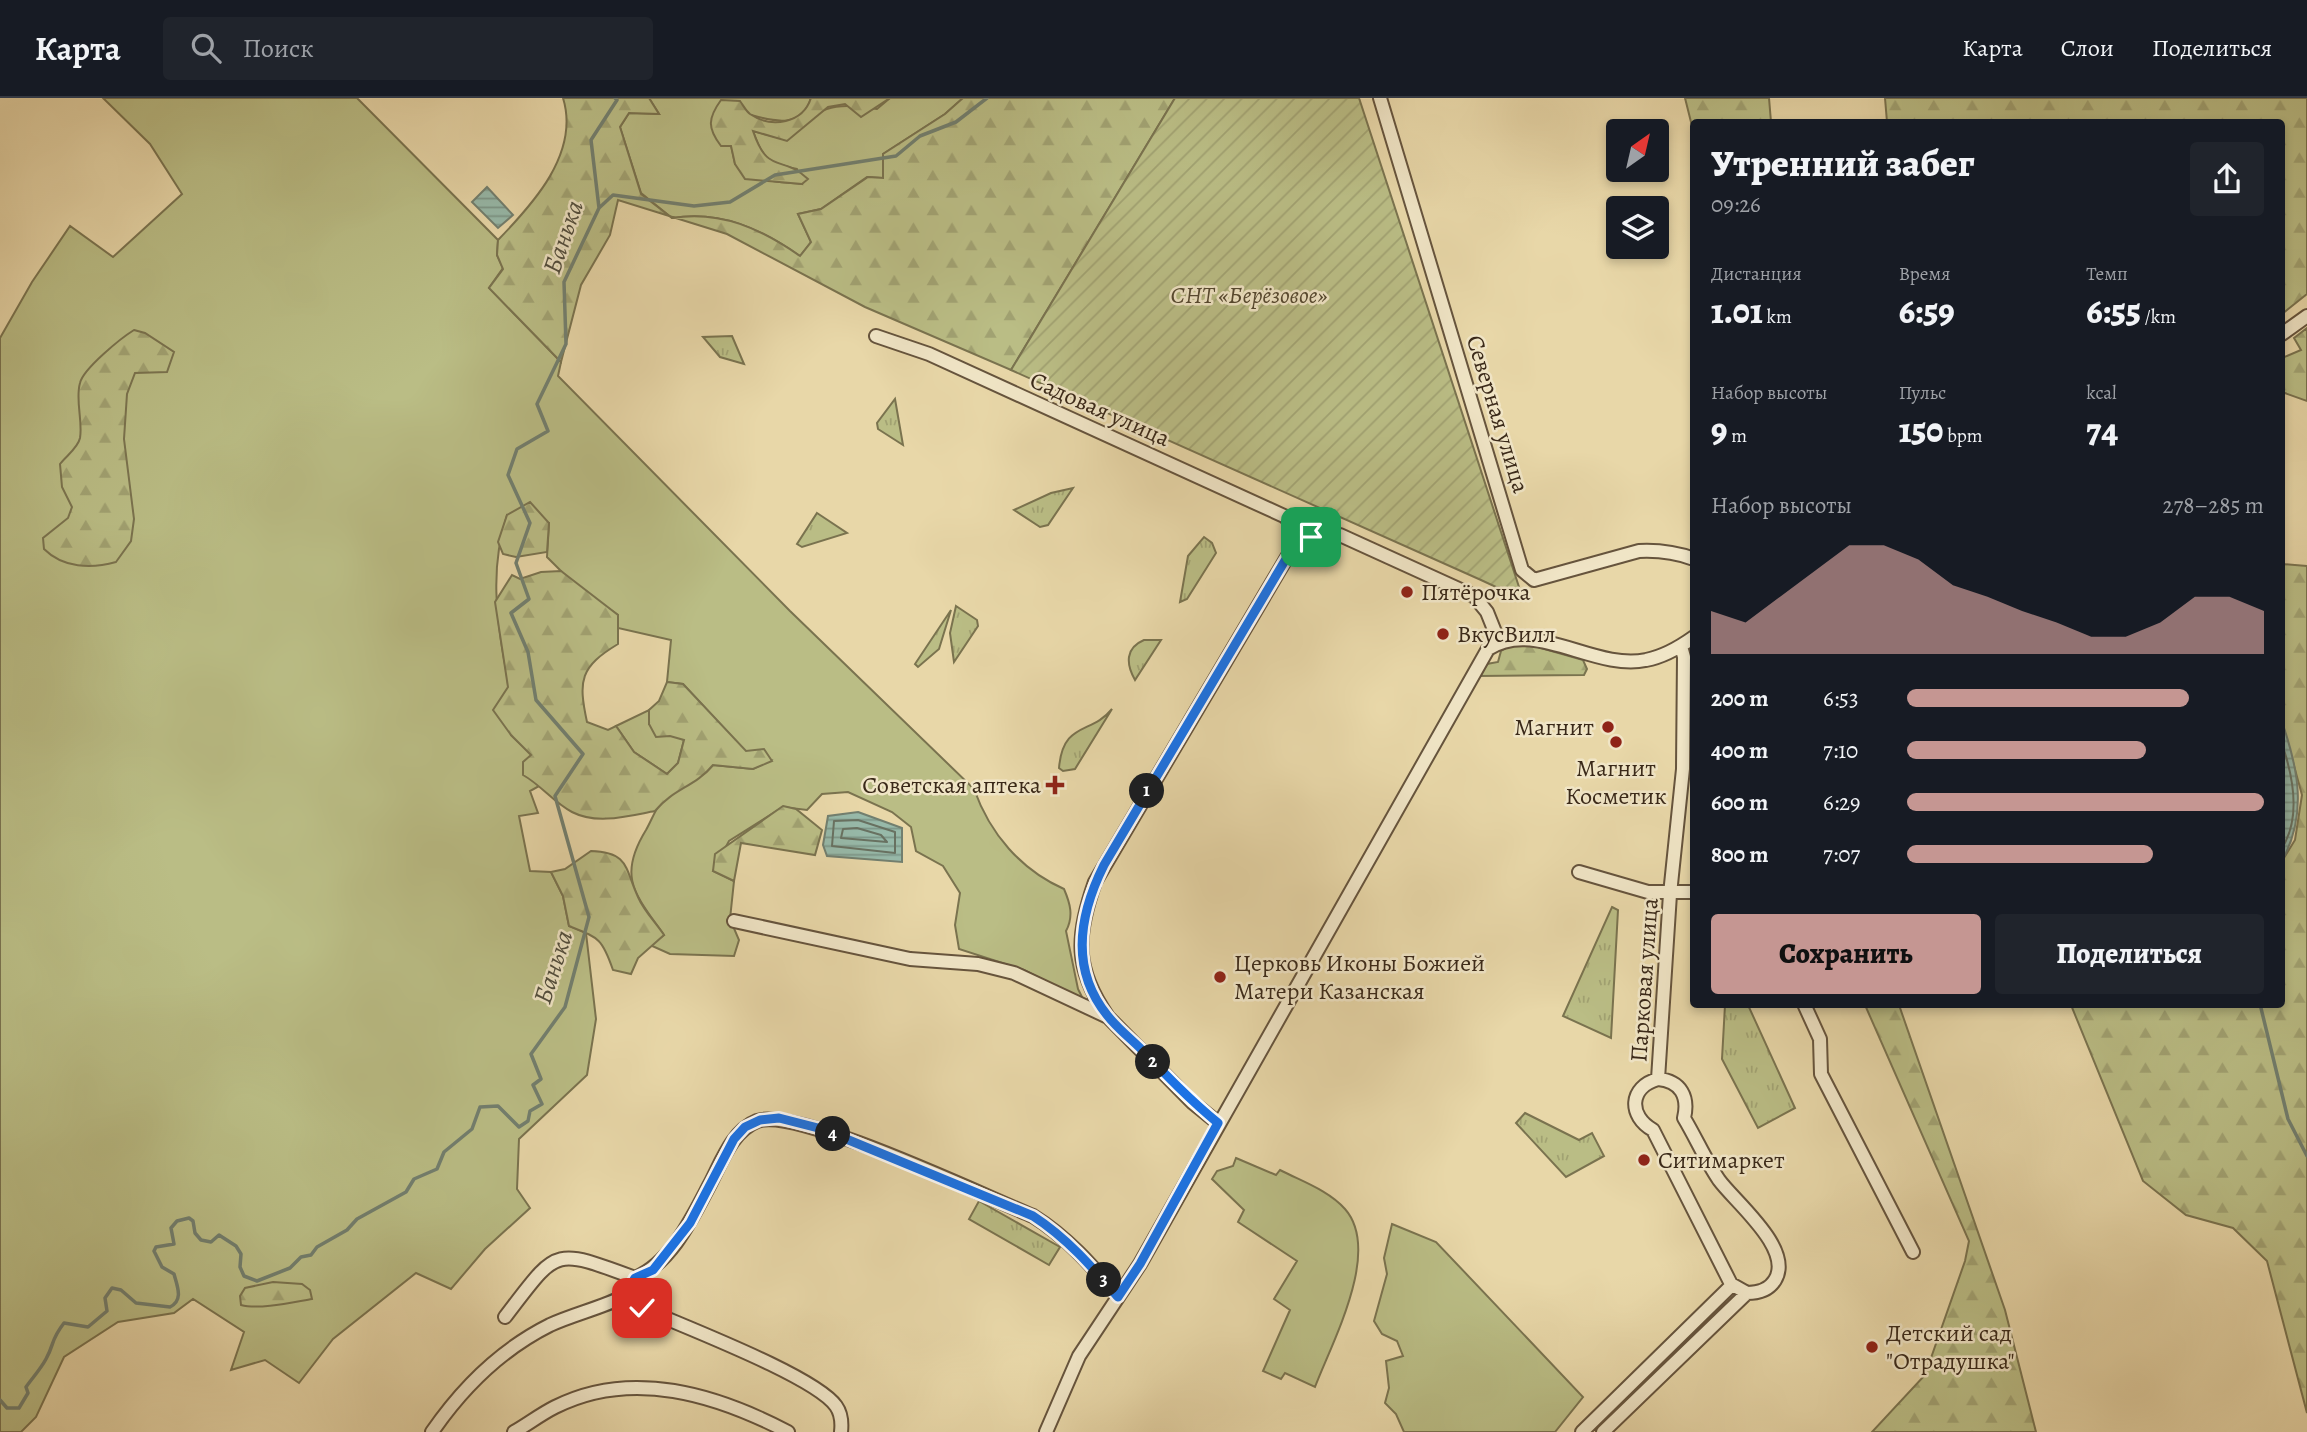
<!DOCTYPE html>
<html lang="ru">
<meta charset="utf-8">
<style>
body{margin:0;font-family:Alegreya,serif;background:#20242c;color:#f1f3f6;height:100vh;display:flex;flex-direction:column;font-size:26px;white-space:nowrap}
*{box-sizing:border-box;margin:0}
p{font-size:23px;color:#9ea1a6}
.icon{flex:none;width:38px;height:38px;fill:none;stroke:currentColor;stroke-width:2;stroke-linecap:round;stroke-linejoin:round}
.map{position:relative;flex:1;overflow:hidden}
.panel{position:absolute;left:1690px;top:21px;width:595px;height:889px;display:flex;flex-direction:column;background:#171b24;border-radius:7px;box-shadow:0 4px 10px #0003}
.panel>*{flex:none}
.needle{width:46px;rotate:34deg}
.tools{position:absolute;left:1606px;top:21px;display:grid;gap:14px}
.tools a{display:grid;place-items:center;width:63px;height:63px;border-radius:7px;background:#171b24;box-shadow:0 4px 10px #0003;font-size:35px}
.pin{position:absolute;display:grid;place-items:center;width:60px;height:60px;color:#fff;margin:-30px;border-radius:14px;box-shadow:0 4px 10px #0006}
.km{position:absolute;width:35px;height:35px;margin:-18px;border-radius:50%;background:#222;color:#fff;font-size:19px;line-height:35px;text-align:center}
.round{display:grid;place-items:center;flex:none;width:74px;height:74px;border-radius:7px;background:#20242c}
.overview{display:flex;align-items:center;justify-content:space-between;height:119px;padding:0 21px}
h1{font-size:38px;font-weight:800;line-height:52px}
.stats{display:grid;grid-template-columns:repeat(3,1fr);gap:10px;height:119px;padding:7px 21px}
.stats div{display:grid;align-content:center}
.stats b{font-size:35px;font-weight:800}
.stats small{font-size:19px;font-weight:400}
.stats p{font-size:19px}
.chart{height:196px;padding:14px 21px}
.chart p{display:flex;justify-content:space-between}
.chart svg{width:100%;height:126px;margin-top:7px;fill:#c59692;opacity:.7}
.primary-button{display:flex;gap:14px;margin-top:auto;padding:14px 21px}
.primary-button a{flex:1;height:80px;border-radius:7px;background:#c59692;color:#111;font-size:28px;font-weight:800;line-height:80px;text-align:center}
.primary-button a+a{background:#20242c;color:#f1f3f6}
ul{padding:0 21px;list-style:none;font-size:23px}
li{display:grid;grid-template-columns:112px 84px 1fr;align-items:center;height:52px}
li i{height:18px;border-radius:9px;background:#c59692}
header{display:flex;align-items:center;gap:42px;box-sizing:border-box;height:98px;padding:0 35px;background:#171b24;border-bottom:2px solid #363941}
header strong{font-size:33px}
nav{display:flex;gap:38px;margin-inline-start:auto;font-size:24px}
.search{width:490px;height:63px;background:#20242c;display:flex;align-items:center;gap:18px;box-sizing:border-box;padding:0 24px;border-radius:7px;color:#9ea1a6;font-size:26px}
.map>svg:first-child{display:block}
</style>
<header>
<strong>Карта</strong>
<div class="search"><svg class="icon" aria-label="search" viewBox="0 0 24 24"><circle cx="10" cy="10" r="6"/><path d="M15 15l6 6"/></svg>Поиск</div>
<nav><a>Карта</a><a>Слои</a><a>Поделиться</a></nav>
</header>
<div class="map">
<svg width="2307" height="1334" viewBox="0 0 2307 1334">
<defs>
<pattern id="forest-firs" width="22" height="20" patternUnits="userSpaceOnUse" patternTransform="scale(1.75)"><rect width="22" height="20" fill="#babd85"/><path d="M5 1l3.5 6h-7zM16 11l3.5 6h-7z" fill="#a1a272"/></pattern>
<pattern id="park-tufts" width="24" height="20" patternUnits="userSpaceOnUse" patternTransform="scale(1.75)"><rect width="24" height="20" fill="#babd85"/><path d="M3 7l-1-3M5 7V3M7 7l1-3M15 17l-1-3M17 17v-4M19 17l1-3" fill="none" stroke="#a1a272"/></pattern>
<pattern id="garden-furrows" width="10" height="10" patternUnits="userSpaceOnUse" patternTransform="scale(1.75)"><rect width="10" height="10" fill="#babd85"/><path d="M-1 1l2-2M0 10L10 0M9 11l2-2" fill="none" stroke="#a1a272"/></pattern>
<pattern id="water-rules" width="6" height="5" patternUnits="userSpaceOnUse" patternTransform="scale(1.75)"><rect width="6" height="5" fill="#97b9a9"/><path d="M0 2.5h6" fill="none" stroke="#7c9689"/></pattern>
</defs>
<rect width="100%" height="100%" fill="#e8d7a8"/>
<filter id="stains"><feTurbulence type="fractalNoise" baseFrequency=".00286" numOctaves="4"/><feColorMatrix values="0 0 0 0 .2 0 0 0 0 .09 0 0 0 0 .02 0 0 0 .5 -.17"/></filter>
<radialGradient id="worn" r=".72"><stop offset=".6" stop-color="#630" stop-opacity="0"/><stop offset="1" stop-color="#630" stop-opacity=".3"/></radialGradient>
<path fill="#babd85" stroke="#7a734f" stroke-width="2" d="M103,0H357L498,142L497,157L503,170L489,190L561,264L558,278L790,513L974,691C990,736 1021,772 1064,791C1070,805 1074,818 1066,833L1078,891L1084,903L1024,872L959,851L955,827L960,795L943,768L916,753L911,729L892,714L848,694L822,696L807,712L783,709L729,743L713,773L734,783L730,821L739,842L734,858L670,856L650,847L664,837C635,796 617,779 646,732C653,720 657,705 669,696C685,685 700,683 713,667L753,671L771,662L746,654L683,586L667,584L671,542L618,530V517L575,487L547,459L549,425L507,417C490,469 496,519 506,572C510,592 509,616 511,637L532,657L541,687L530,693L538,715L519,718L530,773L551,774L563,798L569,828L586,835L596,921L587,977L519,1041L517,1091L530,1110L485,1151L451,1191L416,1175L333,1241L299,1285L265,1262L231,1272L244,1234L193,1201L174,1215L118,1224L64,1259L36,1319L21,1334H0V240L32,184L70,128L113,159L182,96L150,46Z
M649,0H811C802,30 775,24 751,17L731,47L735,66C764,85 768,83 802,86L797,71C767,64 764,62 753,33L787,42C819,8 831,4 877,11L890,0H963L945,16L883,56V80L867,79L821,111L798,116L811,144L800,158C761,131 721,112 672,120L641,95L620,29L629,15L659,16Z
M649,612V626L684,642L678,665L667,676L634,654L616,628Z
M1236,1060L1276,1077L1280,1072C1301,1083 1328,1092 1345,1111C1382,1153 1332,1244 1315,1289L1285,1275L1281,1281L1263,1273L1290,1212L1274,1201L1297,1163L1238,1124L1244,1112L1212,1081L1217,1073L1233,1068Z
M1392,1126L1436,1144L1583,1299L1555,1334H1404L1396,1316L1385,1305L1389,1290L1386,1263L1403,1258L1397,1243L1382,1236L1374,1223L1387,1176L1384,1160Z"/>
<path fill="url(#forest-firs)" stroke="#7a734f" stroke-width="2" d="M563,0H649L659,16L629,15L620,29L641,96L672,120C721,112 761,131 800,158L811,144L798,116L821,111L868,79L883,80V56L945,16L963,0H1175L1011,272L865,209L727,136L618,102L610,137L581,187L561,264L489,190L503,171L497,157L498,142C533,106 580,55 563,0Z
M811,0H890L861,19L845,6L828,9L787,43L753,33C768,78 782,56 808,81L802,86L745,81L735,66L731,48H721C707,30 708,20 721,2L740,3C743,7 746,13 750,16C772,31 803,25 811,0Z
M1685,0H1769L1771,24H1694V36Z
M1885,0H2307V196L2282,216V24H1887Z
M2307,230V303L2282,294V260L2301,252L2294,240Z
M134,232L145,235L174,254L167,274L135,275L127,296L124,341L134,421L131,443L116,464C91,471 63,470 44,451L43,440L68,420L72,409L62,389L60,366C66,358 78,350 80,340C83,323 75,302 80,285C83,271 121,240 134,232Z
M530,404L549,425L547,454L516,459L503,456L498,444L507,417Z
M2282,466L2307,468V1315L2267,1163L2233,1130L2186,1117L2143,1083L2071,907L2282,906V763L2295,742L2302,697L2282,624Z
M561,473L618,517V546C580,569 578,582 587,624L608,632L616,628L634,654L667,676L678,665L684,642L670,638L656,639L649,626V612L659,603L667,584L683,586L746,653L764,651L772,663L753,671L713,667C695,689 674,690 655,713C628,718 597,727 572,714C553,704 541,687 523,677V664L531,657L511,637L493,612L508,589L495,504L512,477L520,481L541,474Z
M1527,546L1583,562L1587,571L1584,577L1480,578L1487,566L1498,564L1501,553L1509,548Z
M783,708L796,711L822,732L815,757L741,745L734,783L713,773L715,756Z
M591,753C630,754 625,772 638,799C644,813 656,825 664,837L638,860L631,876L613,872C602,840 599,840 569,828L563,798L551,774L565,771Z
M1865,907H1899L2005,1212L2036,1334H1872L1925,1277L1965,1163L1969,1143Z
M273,1184L302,1186L310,1192L312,1201C294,1204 259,1212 241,1207L240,1198L245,1190Z"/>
<path fill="url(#park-tufts)" stroke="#7a734f" stroke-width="2" d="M732,238L744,266L720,259L703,239Z
M895,301L903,347L878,331L877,325Z
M1073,390L1048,427L1040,429L1014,412L1051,395Z
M817,415L847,435L802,449L797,446Z
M1204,439L1212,445L1216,455L1187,501L1180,504L1188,458Z
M956,508L977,522L978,528L954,564L950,535Z
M951,512L939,551L918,569L915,566Z
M1144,542H1161L1135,582C1126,566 1125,550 1144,542Z
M1112,611L1075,671L1063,673L1059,670C1063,623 1091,637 1112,611Z
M1612,809L1618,812L1611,940L1563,918Z
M1725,907H1748L1795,1010L1758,1030L1722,961Z
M1525,1015L1579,1042L1592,1035L1604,1058L1566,1079L1516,1025Z
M979,1103L1060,1149L1049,1167L969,1121Z"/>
<path fill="url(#garden-furrows)" stroke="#7a734f" stroke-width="2" d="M1175,0H1359L1520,492L1496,489L1481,482L1011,272Z"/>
<path fill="url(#water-rules)" stroke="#727f6f" stroke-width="2" d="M487,89L513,117L498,130L472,104Z
M2282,624C2299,673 2307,717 2282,763Z
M858,714L902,730V764L827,758L823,747L828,718Z"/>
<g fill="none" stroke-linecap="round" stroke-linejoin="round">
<path stroke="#687161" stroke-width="2" d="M2282,646C2293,678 2301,720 2282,750
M858,722L895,734V755L832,748L834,723Z
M857,730L881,737L887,744L841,740L843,731Z"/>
<path stroke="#727f6f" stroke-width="3.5" d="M599,110L613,97L694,108L730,104L775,77L896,58L920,38L956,24L987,0
M2260,906L2288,1021L2307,1058
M0,1302L7,1310H19L28,1295L26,1289C33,1279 40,1272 46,1261C55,1245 50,1243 64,1225L88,1229L107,1213L105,1200L112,1190L121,1192L136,1205L170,1209C184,1202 177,1188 174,1176L162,1169L154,1153L156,1149L174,1146L171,1130L177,1123L189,1120L193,1123L195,1135L201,1142L211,1144L219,1137L236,1148L241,1156L240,1169L244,1178L257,1183L290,1170L301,1159L311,1157L317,1149L347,1132L357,1121L406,1094L414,1081L437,1071L444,1054L472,1031L480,1009L498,1008L519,1029L528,1023L530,1013L542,1006L533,987L541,981L531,956L565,909L589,819L555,698L583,656L536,602L528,554L511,515L529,501L516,465L530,425L508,377L517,351L548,333L537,306L566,246L564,184L599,110L591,42L617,2L615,0"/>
<g stroke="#66543d" stroke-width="16">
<path id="minor" d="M1380,0L1522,472L1534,482L1639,453C1659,452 1675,454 1694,461
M2282,236L2307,218
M876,238L929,256L1284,418C1306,437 1311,444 1340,437L1474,498L1487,514L1499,544
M1579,774L1648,794H1694
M734,823L910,861L978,866L1014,875L1108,919L1192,1004L1218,1025
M1804,906L1820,941L1821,976L1913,1154
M1108,919C1074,870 1076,838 1095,784L1302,434
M1658,981C1681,983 1689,999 1684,1020C1696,1040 1706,1063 1719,1082C1735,1104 1794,1151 1775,1182C1769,1192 1758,1195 1747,1195L1731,1186L1653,1032C1628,1018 1629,989 1658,981Z
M1658,981L1670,796L1683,671L1684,559L1681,548
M625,1198L642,1210C682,1228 815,1278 836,1308C841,1315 842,1325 841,1334
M505,1219C558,1150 552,1149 635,1180C672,1164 692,1120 710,1086C722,1063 732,1033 757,1023C796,1008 986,1099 1033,1118C1067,1139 1092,1168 1118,1198
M432,1334C463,1289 500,1252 550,1227C574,1216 601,1210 625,1198L635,1180
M514,1334C528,1326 541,1316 555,1309C632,1270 717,1297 788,1334
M1046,1334L1079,1258L1140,1166L1488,551C1535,520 1594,573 1646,562C1662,559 1680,549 1694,539
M1582,1334L1732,1187
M1603,1334L1747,1195"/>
</g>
<use href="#minor" stroke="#f0e5c6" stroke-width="12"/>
</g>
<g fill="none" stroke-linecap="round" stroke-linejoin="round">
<g stroke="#fff" stroke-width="14">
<path id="route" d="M642,1210L625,1198L635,1180L653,1172L690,1125L734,1041L745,1029L760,1022L779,1020L822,1031L1033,1118C1067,1140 1092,1169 1118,1199L1140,1166L1218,1025C1190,1002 1166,977 1141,951C1130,940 1117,930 1107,917C1070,871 1079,817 1104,767L1302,434L1311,439"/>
</g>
<use href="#route" stroke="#1a73e8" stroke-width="9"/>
</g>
<g fill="#8f2418" stroke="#f0e5c6" stroke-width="2.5">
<circle cx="1407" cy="494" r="7"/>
<circle cx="1443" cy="536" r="7"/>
<circle cx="1608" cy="629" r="7"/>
<circle cx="1616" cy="644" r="7"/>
<path d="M1051.5 676.5h7v7h7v7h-7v7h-7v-7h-7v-7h7z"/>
<circle cx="1220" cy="879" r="7"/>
<circle cx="1644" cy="1062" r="7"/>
<circle cx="1872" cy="1249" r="7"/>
</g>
<g text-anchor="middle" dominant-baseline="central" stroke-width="5" stroke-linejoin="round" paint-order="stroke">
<g font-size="24" font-style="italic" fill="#54472f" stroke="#f0e5c6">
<text x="1249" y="197">СНТ «Берёзовое»</text>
</g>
<g font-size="24" fill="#3a2919" stroke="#f0e5c6">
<text transform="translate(1100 311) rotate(24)">Садовая улица</text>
<text transform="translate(1498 316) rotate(73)">Северная улица</text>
<text transform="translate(1644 882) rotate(-86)">Парковая улица</text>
</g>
<g font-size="24" fill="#3a2919" stroke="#f0e5c6" text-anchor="start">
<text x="1421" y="494">Пятёрочка</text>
<text x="1457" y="536">ВкусВилл</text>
<text x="1594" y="629" text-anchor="end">Магнит</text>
<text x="1616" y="670" text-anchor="middle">Магнит<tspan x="1616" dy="28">Косметик</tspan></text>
<text x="1041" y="687" text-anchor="end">Советская аптека</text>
<text x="1234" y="865">Церковь Иконы Божией<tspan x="1234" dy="28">Матери Казанская</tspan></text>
<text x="1658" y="1062">Ситимаркет</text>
<text x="1886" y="1235">Детский сад<tspan x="1886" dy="28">"Отрадушка"</tspan></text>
</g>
<g font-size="26" font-style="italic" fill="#514d3d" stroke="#f0e5c6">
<text transform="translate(563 139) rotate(-71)">Банька</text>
<text transform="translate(553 869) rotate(-72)">Банька</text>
</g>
</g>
<rect width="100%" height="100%" filter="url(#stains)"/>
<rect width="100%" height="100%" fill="url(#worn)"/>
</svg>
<div class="tools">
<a><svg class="needle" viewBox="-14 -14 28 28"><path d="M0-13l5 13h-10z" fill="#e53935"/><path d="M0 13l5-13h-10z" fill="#9ea1a6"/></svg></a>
<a><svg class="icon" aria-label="layers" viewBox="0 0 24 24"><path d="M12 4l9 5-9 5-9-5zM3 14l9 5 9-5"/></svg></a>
</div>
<div class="pin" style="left:1311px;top:439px;background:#1e9e55"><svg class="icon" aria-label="arrive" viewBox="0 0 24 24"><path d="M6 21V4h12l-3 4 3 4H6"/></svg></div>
<div class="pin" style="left:642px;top:1210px;background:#d93025"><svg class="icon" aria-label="check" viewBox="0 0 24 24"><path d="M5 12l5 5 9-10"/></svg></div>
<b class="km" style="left:1147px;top:693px">1</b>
<b class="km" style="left:1153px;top:964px">2</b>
<b class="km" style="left:1104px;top:1182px">3</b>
<b class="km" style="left:833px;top:1036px">4</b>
<section class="panel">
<div class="overview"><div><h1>Утренний забег</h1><p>09:26</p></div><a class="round"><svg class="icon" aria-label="share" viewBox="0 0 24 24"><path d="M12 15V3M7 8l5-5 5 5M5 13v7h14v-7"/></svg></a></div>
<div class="stats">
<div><p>Дистанция</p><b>1.01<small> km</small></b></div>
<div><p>Время</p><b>6:59</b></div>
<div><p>Темп</p><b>6:55<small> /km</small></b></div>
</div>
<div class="stats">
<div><p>Набор высоты</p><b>9<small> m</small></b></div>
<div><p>Пульс</p><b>150<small> bpm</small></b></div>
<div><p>kcal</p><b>74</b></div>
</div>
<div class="chart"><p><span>Набор высоты</span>278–285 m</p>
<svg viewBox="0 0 160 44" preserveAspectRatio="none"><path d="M0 44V29L10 33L20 24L30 15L40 6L50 6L60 11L70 20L80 24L90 29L100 33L110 38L120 38L130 33L140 24L150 24L160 29V44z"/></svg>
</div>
<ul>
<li><b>200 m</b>6:53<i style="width:79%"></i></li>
<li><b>400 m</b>7:10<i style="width:67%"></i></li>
<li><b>600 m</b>6:29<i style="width:100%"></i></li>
<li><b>800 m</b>7:07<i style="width:69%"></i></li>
</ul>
<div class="primary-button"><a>Сохранить</a><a>Поделиться</a></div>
</section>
</div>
